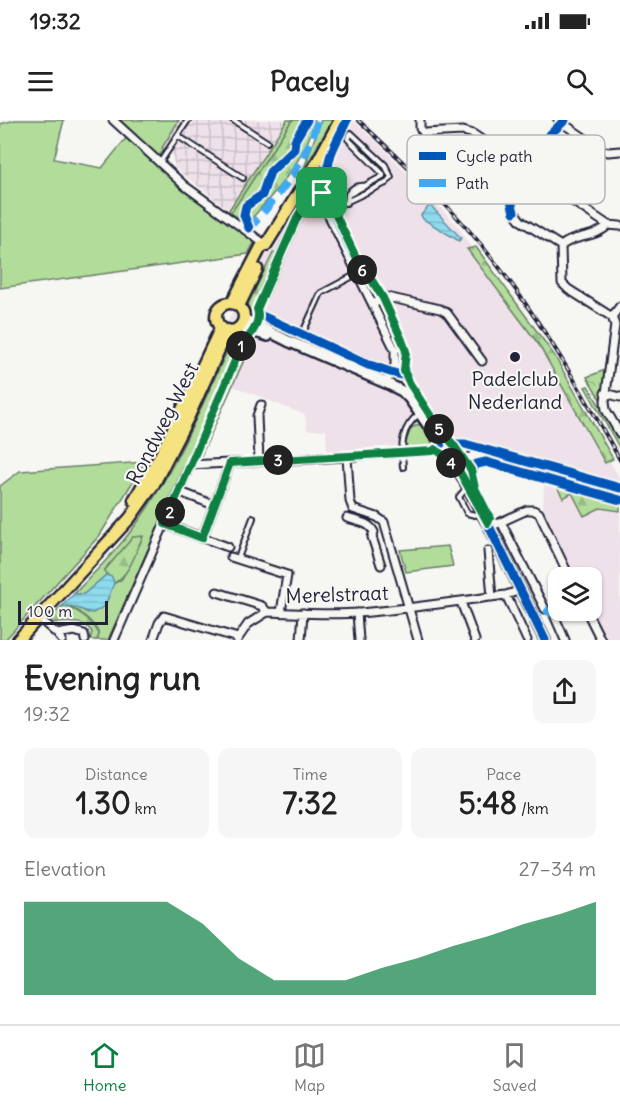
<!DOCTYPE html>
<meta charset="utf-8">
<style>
body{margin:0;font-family:Delius,sans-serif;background:#f6f6f6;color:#222;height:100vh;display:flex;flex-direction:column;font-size:22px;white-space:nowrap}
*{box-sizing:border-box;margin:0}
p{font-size:20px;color:#767676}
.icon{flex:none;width:33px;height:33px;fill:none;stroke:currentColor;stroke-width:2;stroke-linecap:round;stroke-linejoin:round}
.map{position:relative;height:520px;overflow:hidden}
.details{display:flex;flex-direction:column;background:#fff;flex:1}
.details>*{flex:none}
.fabs{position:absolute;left:548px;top:447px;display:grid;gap:12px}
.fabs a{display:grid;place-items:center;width:54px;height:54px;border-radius:12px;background:#fff;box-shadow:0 2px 4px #0004;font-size:30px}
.scale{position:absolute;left:18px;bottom:15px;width:90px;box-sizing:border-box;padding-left:6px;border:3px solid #22223b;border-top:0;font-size:16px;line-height:21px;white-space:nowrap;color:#22223b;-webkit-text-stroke:4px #f6f6f2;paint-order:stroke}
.pin{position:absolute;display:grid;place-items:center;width:51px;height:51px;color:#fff;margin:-26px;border-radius:12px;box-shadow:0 3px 9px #0006}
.km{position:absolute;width:30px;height:30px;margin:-15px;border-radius:50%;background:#222;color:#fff;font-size:16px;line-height:30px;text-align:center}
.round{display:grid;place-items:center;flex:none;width:63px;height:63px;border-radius:12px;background:#f6f6f6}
.summary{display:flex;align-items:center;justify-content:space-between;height:102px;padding:0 24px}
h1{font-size:33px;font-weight:800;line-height:45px}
.metrics{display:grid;grid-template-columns:repeat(3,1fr);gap:9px;height:102px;padding:6px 24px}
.metrics div{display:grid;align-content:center;border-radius:12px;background:#f6f6f6;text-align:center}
.metrics b{font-size:30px;font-weight:800}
.metrics small{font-size:16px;font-weight:400}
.metrics p{font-size:16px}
.chart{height:168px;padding:12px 24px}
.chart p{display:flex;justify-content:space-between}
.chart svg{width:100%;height:108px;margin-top:6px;fill:#0b8043;opacity:.7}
.status{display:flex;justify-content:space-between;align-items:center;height:42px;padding:0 30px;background:#fff;direction:ltr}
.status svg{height:16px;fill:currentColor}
header{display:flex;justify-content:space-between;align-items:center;height:78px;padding:0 24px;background:#fff;font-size:27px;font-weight:800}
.tab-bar{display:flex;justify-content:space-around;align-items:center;height:84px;border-top:2px solid #e0e0e0;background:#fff;font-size:16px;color:#767676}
.tab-bar a{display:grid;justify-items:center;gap:3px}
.tab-bar .selected{color:#0b8043}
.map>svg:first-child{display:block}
</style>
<div class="status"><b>19:32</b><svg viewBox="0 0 49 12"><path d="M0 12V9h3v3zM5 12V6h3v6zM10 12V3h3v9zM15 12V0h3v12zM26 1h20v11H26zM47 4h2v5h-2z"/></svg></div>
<header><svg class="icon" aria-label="menu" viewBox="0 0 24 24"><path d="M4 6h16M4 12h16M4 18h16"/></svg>Pacely<svg class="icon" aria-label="search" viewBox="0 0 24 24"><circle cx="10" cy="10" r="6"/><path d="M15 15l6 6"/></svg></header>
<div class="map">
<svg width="620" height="520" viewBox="0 0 620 520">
<defs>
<pattern id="industrial-grid" width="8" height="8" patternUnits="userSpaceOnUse" patternTransform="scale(1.5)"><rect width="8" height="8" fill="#efe1e9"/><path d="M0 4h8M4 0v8" fill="none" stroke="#cdc1c9"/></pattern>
<pattern id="forest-firs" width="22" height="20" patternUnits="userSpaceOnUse" patternTransform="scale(1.5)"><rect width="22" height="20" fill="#b1dc99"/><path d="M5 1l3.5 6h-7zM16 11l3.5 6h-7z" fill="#98bc85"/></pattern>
<pattern id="park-crowns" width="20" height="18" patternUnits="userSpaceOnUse" patternTransform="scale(1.5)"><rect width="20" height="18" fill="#b1dc99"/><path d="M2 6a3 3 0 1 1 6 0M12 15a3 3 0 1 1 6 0" fill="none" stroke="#98bc85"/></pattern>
<pattern id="water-rules" width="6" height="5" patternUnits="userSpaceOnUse" patternTransform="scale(1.5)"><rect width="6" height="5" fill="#8edbee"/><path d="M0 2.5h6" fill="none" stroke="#7abccd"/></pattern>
</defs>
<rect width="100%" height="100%" fill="#f6f6f2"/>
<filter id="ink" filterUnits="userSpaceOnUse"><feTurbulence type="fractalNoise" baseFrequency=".0167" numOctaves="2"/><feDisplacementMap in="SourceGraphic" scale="12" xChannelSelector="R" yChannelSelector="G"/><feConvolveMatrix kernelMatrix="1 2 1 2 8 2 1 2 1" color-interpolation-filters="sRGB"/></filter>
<g filter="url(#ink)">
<path fill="#efe1e9" d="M340,0H352L377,22L458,106L468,123L511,179L547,233L620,359V520H598L586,491L591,490V458L572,457L543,389L544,365L425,324L327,331L326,310H307L305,295L203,254L230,197Z"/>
<path fill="url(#industrial-grid)" d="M179,0H287L229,90L175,48L172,34L162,28Z"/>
<path fill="#b1dc99" stroke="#6a7f6a" stroke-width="1.5" d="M15,0H64L54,39L102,48L127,17L196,78L255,121L248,134L0,168V4Z
M119,0H179L162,28L165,30L158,36Z
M287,0H292L231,93L229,90Z
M240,211L244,212L108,520H97L99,514L80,492L67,486L77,487L88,493L107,481L113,464L122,459L143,417L109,444L105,450L106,455L84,474H74C100,447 126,421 146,390C183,335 207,272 236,213Z
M246,224L249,229L201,336L197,333V331Z
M588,266L620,320V329L585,267Z
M420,304L433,323L430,328H407L406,322L411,308Z
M145,342L100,415L5,520H0V366L20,351Z
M448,426L453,446L406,452L400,430Z"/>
<path fill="url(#forest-firs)" stroke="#6a7f6a" stroke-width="1.5" d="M292,0H315C306,40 273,74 247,104L231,93Z
M321,0H333L303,51Z
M476,127L554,235L613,339L605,343L539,225L467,129Z
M273,133L277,134L259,175L253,193L246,188Z
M557,367L620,385V391L600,388L584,396L572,373L563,378Z
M143,416C135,434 131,453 113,464L108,455H106L105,450L133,417Z
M67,486C82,493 92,500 99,514L97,520H90L92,512C82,497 66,505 51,502V498L61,487Z"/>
<path fill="url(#park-crowns)" stroke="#6a7f6a" stroke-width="1.5" d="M605,250L602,278L600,279L587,257Z"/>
<path fill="url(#water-rules)" stroke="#6391a6" stroke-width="1.5" d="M431,86L461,118L459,121L423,99L421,95L428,87Z
M106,455L112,457L114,463L105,486L93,493C82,492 73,483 61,487L74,474H84Z"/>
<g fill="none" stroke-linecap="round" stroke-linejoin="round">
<path stroke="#4d6c83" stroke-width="1.5" d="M458,28L468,31L490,46V57C477,58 475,49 465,65H462L456,57C458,48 453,40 455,30Z"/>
<g stroke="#22223b" stroke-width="8">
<path id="lane" d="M233,0L267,22
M178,16L243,58
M159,44L188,0
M316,48L321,63L322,72
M348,74C352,67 359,65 366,66
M327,91L386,63L391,57L385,45L351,13L348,19L383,54V56L348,75L347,83
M305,208L321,173L357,154
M396,230L405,227
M403,347C401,325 401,308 419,294
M468,366L459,377L467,393L475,395L480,393
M238,438L253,398"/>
</g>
<g stroke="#22223b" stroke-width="11">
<path id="street" d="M113,0L185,66L266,125
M420,0V8L424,13L463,11L473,14L608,105
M558,0L602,30L608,32L620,31
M514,92L521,101L561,126L562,163L568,169L612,197L615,205L605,281L606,290L620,314
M561,126C575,114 595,119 608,105L620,106
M260,182L298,96L309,79L322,73L327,92L395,230V245L386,263
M373,184L387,177L440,189L447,193L482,241
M612,197L620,186
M605,273L620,277
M347,337L361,336
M259,341L257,296L261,285
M456,345L474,335L481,334L620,374
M183,373L214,385
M347,398C356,401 369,402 374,412L372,417L381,445
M501,402L545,489
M165,404L228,427
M490,407L527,390H533L539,393L570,458
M202,418L230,343
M488,431L492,477
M231,437L287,455L281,492
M217,472L262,486L267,492C298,493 329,495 359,493C408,489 457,481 506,475L521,470
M506,475L527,520
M461,482L475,520
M586,490L601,520
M357,493L359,520
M554,495L565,520
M39,498L57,514
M62,520L57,514L74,511L84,514L85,520
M114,520L190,345L347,337L350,381L353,389L377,397L384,402L418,520
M153,520L159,503L164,496L238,518
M237,520L248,504L267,492
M301,520L303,493"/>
</g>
<g stroke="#22223b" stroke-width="14">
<path id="secondary" d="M244,199L288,221L386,263L402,271L409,278L456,345L491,410L545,520
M239,207L268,216"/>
</g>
<g stroke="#22223b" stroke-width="15">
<path id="primary" d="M232,183L261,127L266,125L315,46L340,0
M216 197a14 14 0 1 1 28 0a14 14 0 1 1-28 0Z
M239,186L257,149
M134,380L162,332L221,207
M18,520L130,398L154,364L189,296L228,210"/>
</g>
<use href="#lane" stroke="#f6f6f2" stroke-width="4"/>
<use href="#street" stroke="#f6f6f2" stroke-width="7"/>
<use href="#secondary" stroke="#f6f6f2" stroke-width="9"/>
<use href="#primary" stroke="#f5e382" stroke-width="10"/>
<g stroke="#22223b" stroke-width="4">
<path id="rail" d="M358,0C395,34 432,69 466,107C527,176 575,259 620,340"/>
</g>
<use href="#rail" stroke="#f6f6f2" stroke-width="1.5" stroke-dasharray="4.5" stroke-linecap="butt"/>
<path stroke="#3fa9f5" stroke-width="8" stroke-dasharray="15 8" stroke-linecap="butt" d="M248,110C277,76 306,44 318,0
M545,489L554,495"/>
<g stroke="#f6f6f2" stroke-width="13">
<path id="cycleway" d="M347,0C342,11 335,23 331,34C317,77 346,118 364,154L371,159L383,178L402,220L406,231L404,251L410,264L439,309L453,324L471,350L475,368L490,398L487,403
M514,92C512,85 509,75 510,68C511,52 552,12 565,0
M249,108L244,95L246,86L262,75L270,52L294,29L295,20L307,0
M258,194L368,245C379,247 396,256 406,255
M453,324H465L620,368
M361,336L433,331L441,324
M190,345L243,222C250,217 258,206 258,196C258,190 257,188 260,182
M471,350L477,344L486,342L620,380
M483,394L545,520"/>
</g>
<use href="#cycleway" stroke="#0057b8" stroke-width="9"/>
</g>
</g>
<g fill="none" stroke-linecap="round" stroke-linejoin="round" filter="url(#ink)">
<g stroke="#fff" stroke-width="12">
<path id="route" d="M322,73L327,92L333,89L364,154L371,159L383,178L402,220L406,231L404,251L410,264L439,309L453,324L471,350L475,368L490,398L488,403L456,345C447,342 444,334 435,329L433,331L230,343L202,418L165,404L243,222C252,215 261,201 257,189L298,96L309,79Z"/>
</g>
<use href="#route" stroke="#0b8043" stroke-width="8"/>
</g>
<circle fill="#22223b" stroke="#f6f6f2" stroke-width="2" cx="515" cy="237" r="6"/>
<g text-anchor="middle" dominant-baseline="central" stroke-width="4.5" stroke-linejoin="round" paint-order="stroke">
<g font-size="20" fill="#22223b" stroke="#f6f6f2">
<text x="515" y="258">Padelclub<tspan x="515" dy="23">Nederland</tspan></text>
</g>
<g font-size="20" fill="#22223b" stroke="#f6f6f2">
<text transform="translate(162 303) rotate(-63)">Rondweg West</text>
<text transform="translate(337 474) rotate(-2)">Merelstraat</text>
</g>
</g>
<rect x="407" y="15" width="198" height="69" rx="9" fill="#f6f6f2" stroke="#b6b6bb" stroke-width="1.5"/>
<rect x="419" y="32" width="27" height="8" fill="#0057b8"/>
<rect x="419" y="59" width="27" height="8" fill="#3fa9f5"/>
<g font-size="16" fill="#22223b">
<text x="456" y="42">Cycle path</text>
<text x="456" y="69">Path</text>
</g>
</svg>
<div class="fabs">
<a><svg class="icon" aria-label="layers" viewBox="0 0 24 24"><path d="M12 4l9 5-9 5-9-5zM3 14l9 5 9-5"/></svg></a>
</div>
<div class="scale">100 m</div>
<div class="pin" style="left:322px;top:73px;background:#1e9e55"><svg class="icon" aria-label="arrive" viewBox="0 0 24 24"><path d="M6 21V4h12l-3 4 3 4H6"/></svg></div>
<b class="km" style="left:241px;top:226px">1</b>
<b class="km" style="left:170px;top:392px">2</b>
<b class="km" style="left:278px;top:340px">3</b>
<b class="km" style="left:451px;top:343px">4</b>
<b class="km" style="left:439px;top:309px">5</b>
<b class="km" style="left:362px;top:150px">6</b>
</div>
<section class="details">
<div class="summary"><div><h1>Evening run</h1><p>19:32</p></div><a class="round"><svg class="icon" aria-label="share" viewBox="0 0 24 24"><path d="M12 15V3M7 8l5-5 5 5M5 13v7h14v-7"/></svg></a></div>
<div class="metrics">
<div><p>Distance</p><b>1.30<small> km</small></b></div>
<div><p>Time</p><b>7:32</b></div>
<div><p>Pace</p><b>5:48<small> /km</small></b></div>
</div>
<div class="chart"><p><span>Elevation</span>27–34 m</p>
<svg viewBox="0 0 160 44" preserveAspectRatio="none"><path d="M0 44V6L10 6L20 6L30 6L40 6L50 15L60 29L70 38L80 38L90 38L100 33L110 29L120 24L130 20L140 15L150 11L160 6V44z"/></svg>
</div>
</section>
<nav class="tab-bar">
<a class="selected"><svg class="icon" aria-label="home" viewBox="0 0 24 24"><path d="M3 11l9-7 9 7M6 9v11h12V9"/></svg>Home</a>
<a><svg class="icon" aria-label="map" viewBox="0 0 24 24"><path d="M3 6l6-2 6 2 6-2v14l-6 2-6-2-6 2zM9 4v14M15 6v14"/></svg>Map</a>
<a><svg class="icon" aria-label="saved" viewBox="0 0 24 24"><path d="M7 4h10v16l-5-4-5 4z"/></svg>Saved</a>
</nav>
